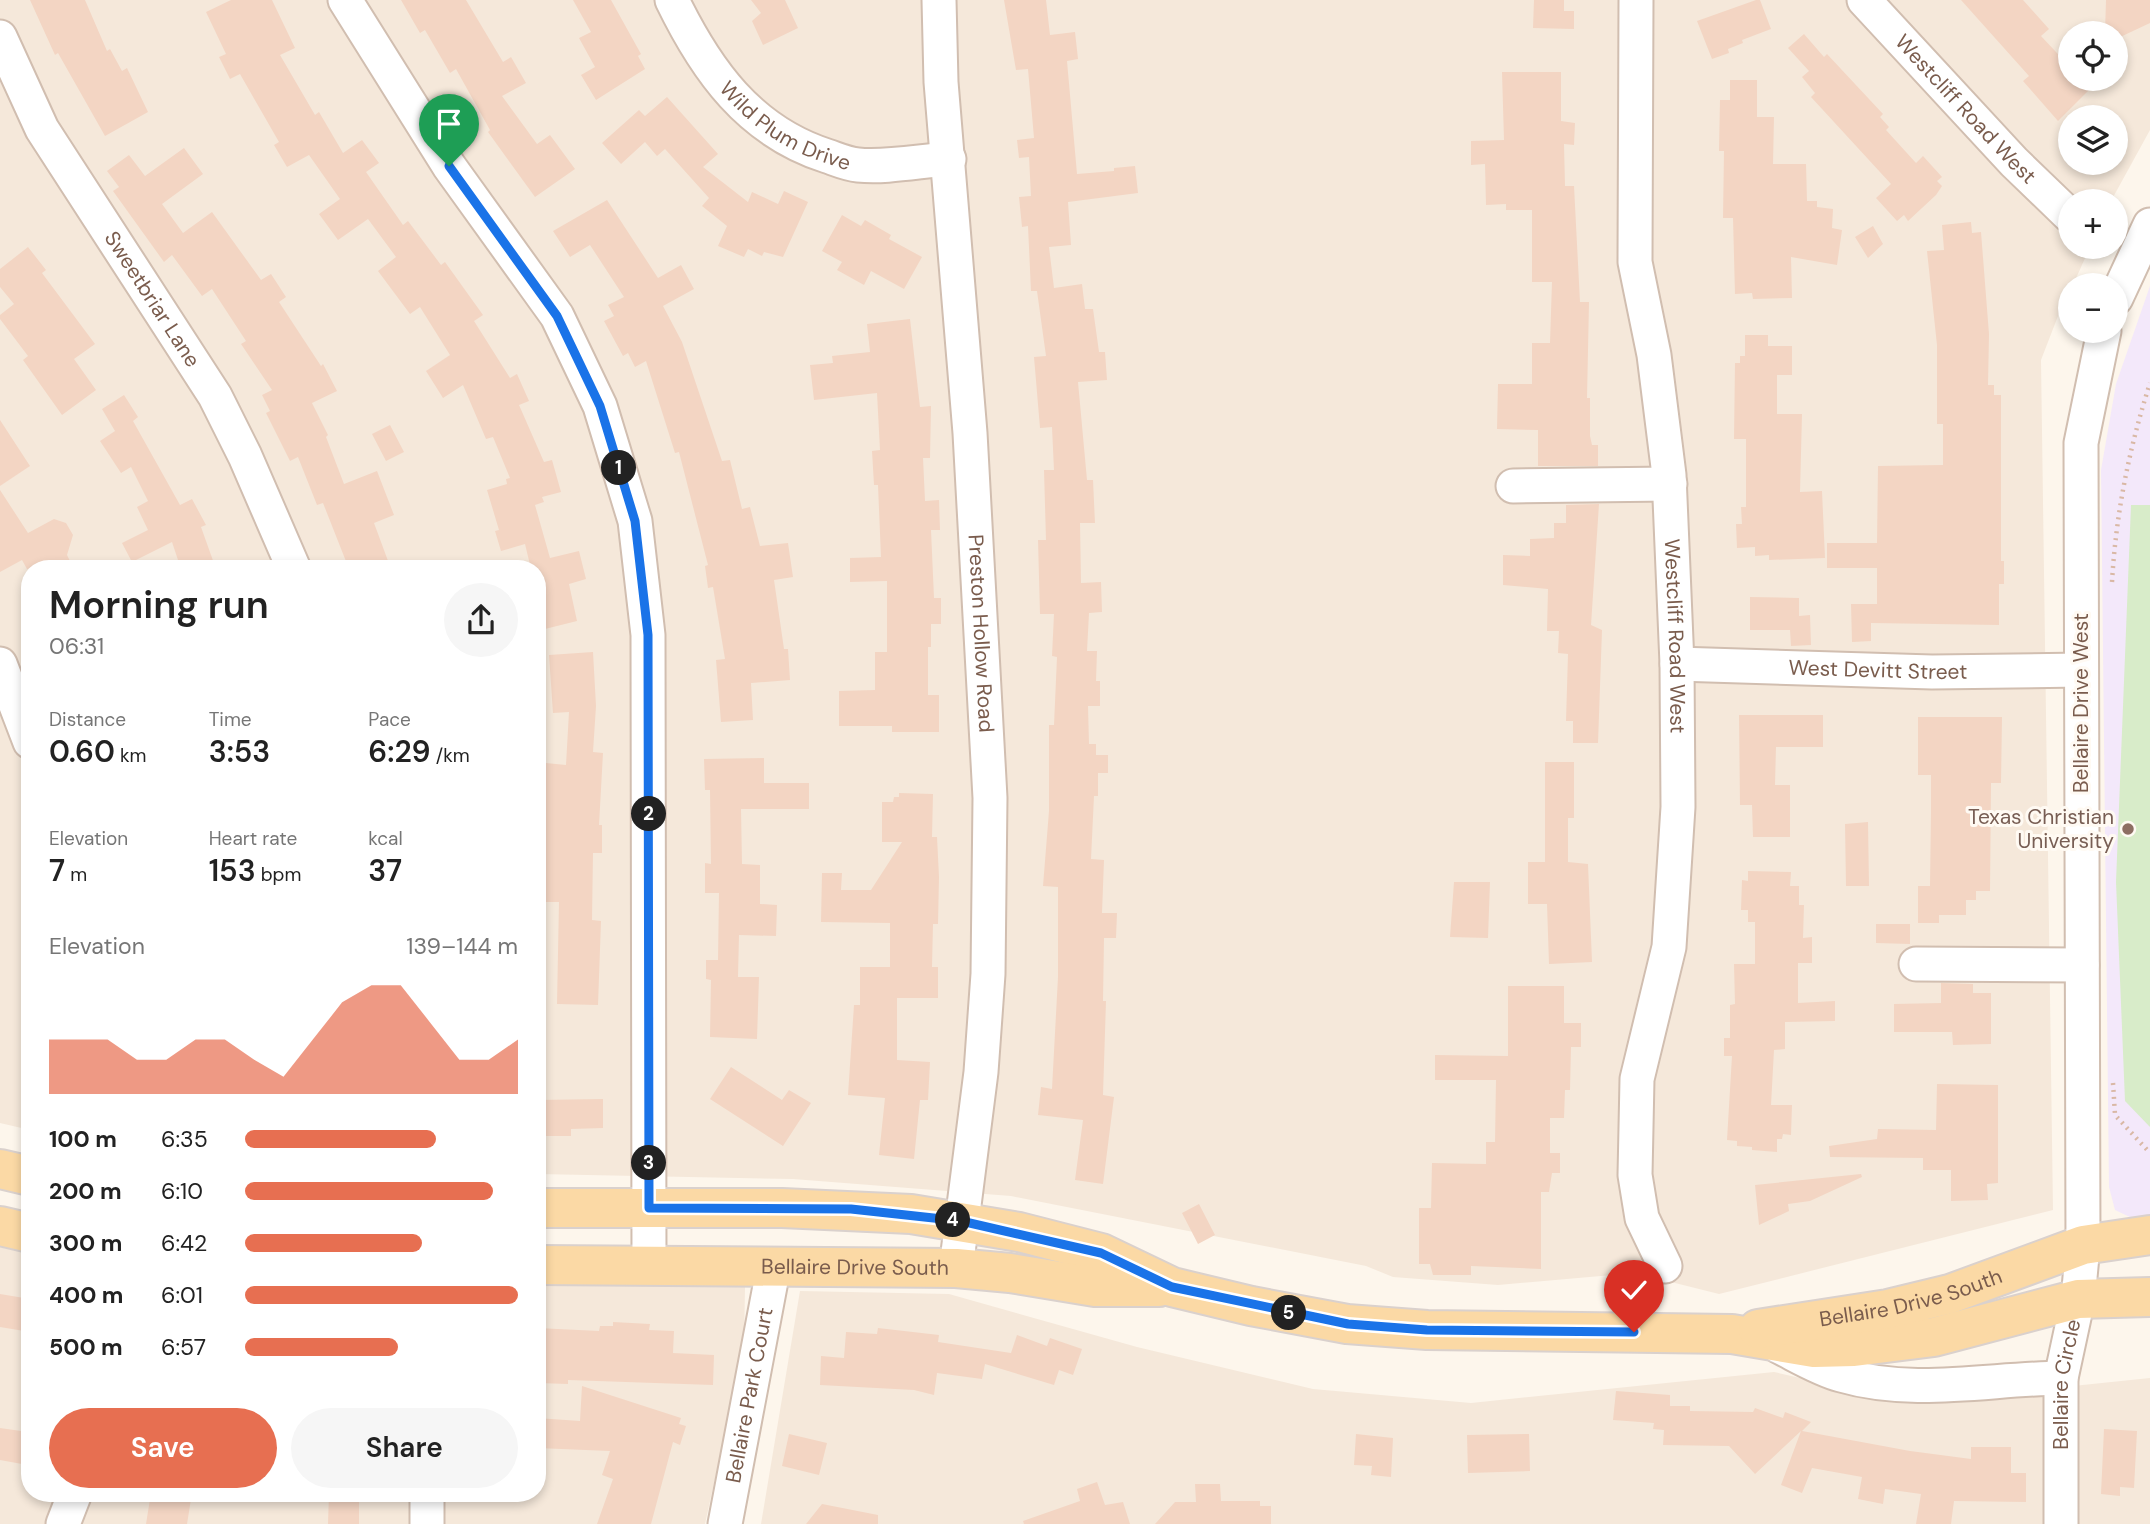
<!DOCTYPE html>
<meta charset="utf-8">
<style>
body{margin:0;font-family:"DM Sans",sans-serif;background:#f6f6f6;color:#222;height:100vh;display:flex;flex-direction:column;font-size:26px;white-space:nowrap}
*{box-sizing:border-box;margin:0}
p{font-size:23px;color:#767676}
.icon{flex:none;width:38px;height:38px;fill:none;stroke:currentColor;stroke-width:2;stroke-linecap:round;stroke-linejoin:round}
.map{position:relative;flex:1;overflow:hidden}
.panel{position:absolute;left:21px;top:560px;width:525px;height:942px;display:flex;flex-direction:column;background:#fff;border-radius:28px;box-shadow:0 4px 10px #0003}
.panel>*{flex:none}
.buttons{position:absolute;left:2058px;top:21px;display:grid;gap:14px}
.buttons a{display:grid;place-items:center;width:70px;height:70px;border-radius:50%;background:#fff;box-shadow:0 4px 10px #0003;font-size:35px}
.pin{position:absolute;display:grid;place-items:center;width:60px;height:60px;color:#fff;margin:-72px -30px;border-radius:50% 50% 50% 0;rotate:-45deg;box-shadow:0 0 7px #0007}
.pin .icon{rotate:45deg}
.km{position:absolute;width:35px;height:35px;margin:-18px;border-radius:50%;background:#222;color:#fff;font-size:19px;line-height:35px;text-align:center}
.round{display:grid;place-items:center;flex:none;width:74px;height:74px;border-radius:37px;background:#f6f6f6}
.head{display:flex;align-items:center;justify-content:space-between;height:119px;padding:0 28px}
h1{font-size:38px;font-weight:600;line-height:52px}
.metrics{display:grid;grid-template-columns:repeat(3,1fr);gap:10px;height:119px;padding:7px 28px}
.metrics div{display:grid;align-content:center}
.metrics b{font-size:30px;font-weight:600}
.metrics small{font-size:19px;font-weight:400}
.metrics p{font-size:19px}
.chart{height:196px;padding:14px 28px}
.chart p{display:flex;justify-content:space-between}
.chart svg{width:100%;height:126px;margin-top:7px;fill:#e76f51;opacity:.7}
.cta{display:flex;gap:14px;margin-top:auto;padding:14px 28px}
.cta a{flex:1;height:80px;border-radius:42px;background:#e76f51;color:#fff;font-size:28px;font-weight:600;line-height:80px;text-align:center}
.cta a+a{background:#f6f6f6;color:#222}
ul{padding:0 28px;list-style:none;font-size:23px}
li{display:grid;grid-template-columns:112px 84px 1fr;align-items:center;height:52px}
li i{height:18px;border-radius:9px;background:#e76f51}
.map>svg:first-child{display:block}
</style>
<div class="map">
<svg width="2150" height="1524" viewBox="0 0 2150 1524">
<rect width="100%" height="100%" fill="#fdf6ec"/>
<path fill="#f5e8da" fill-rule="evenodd" d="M0,0H2150V130L2111,201H2070V247H2090L2073,285H2070L2041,360L2053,1210L1719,1294L1635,1273L1498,1285L1393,1277L1366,1266L1011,1196L793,1179L537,1174V569H30V1130L0,1123ZM2070,33H2116V79H2070ZM2070,117H2116V163H2070Z
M0,1247L30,1254V1493H537V1285L745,1287L744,1346L705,1524H0Z
M800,1291L949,1294L1137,1347L1313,1389L1471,1403L1774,1372L1911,1403L2150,1378V1524H761Z"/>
<path fill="#f3e8fa" d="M2150,286V1217L2134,1219L2115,1210L2109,1187L2101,470L2116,384Z"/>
<path fill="#d8ecc9" d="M2131,505H2150V1127L2125,1101L2116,882Z"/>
<path fill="#f3d5c3" d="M30,0H85L107,51L110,49L122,71L127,68L148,112L105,136L58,53L55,55Z
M231,0H272L295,48L280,55L315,115L319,112L343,153L362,140L379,163L366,172L403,225L408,221L441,265L445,262L483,315L474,321L510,378L517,374L529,401L519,405L544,462L552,460L561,492L542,497L544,502L535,505L550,558L579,551L586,579L569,584L577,621L537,631V569H531L525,544L501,551L495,531L499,530L487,490L507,484L506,479L510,478L493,437L486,439L463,385L443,398L426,371L450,355L420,307L410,314L378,271L396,257L368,219L338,240L319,214L340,199L309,155L287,167L274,145L279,142L240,74L230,79L219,57L226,54L206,12Z
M401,0H466L503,62L511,57L526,83L502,96L537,144L550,135L575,169L535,197L488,132L490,130L456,69L450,73L425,30L420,33Z
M573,0H611L641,54L638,56L645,69L596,100L581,75L595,67L579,38L591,32Z
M751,0H785L798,28L763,45L752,21L761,13Z
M1004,0H1046L1050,35L1075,32L1078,59L1067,61L1077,174L1114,171V168L1135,166L1138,193L1068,202L1071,245L1049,247L1054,288L1082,284L1085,309H1093L1099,352H1105L1107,380L1078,382L1087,480H1093L1095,523H1080L1081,583L1101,582L1102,612L1089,613L1087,651H1097L1096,681H1100V706H1088L1089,744H1096V755H1108V773H1098V796H1094L1091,859L1104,860L1102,913H1117L1116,938H1104L1103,1001H1106L1103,1095L1114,1097L1103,1184L1075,1180L1083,1120L1038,1115L1041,1087L1052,1089L1058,977V887L1043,886L1049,811V725H1054L1057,657L1052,656L1054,614H1040L1038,540H1046L1044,470H1054L1052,427L1040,428L1034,357L1046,356L1037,291H1031L1028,226L1022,227L1019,197L1031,196L1029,157L1019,158L1017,140L1034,138L1028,69L1016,70Z
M1534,0H1564V11H1574V29L1533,28Z
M1756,0H1760L1771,29L1742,40L1743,43L1728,49L1729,53L1712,59L1697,21Z
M1961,0H2023L2049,29L2041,36L2070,67V79H2081L2090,89L2058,121L2023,81L2029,76Z
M2106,0H2150V23L2116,39V33H2105Z
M1804,34L1824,57L1827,54L1883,114L1880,117L1889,127L1886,130L1916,163L1923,156L1942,177L1937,181L1942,186L1936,195L1908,221L1904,215L1897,221L1876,198L1891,184L1811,97L1815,93L1802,77L1809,71L1788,48Z
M1502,72H1561V121L1575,123L1574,145L1564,144L1565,186H1574L1580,302H1589L1587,398H1590V436L1592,445H1598V466H1538V430L1497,429L1498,384H1532V343H1550L1552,282H1532V210H1506V204L1486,205L1485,164L1471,165V141L1504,140Z
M1730,80H1757V117H1774L1773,164H1806L1807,201H1817V207L1833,209L1832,228L1842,230L1837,265L1791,257L1792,298L1753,299L1752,293L1735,294L1733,218H1723L1724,151H1719L1720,100H1730Z
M667,97L718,154L703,167L748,202L752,192L778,204L784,191L808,202L783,257L764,252L762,256L748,249L744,257L718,246L727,226L702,206L709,198L665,149L657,156L645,142L621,164L602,143L639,110L645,116Z
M184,148L203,174L162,204L183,233L212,212L261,280L271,274L286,297L279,302L321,366L323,364L337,391L312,403L328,435L326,437L344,484L377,471L394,515L374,523L391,569H349L323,503L317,505L298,457L290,461L266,413L270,411L262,395L272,390L241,344L246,341L212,289L202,296L172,255L164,262L113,191L119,187L107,171L129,155L145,176Z
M607,200L658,278L681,265L694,289L663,306L682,342L722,461L730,460L742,509L750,507L760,546L788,543L793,577L774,580L784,649H788L790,680L751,683L753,720L721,722L716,660L725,659L713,587L708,588L705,566L708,565L679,452L675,453L646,361L635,367L628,353L623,356L604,321L614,316L608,305L624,297L590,245L570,257L553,231Z
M842,215L861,226L865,220L891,235L889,239L922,257L904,289L871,271L864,285L837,270L842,262L822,251Z
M1971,222L1972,233L1981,232L1989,334L1988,385H1994V395H2001V561H2004V584H1999V625L1871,623V641L1852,642L1851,604H1877V568H1827V543H1877L1878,466L1943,465V424H1937V345L1927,251L1944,250L1942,225Z
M1873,226L1883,244L1868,258L1855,237Z
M28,247L46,270L42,273L95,344L74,359L96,390L62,415L23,360L28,356L0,319V315L14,304L0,287V269Z
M910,319L920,407L931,406L930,458H923L925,501L939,500L940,530H931L934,598H941V624H931V647H928V695H939V732H892V726H839V691L875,690V652H887V581L850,582V558L881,557L878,485H874L872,451L880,450L877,393L814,400L810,365L833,363L832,356L870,352L867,324Z
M1745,335H1768V346H1792V375H1777V414H1802L1800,492L1822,491L1825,558L1769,560V555L1755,556V547L1737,548L1736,524H1742L1741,507H1746V439H1734L1735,363H1740V356H1745Z
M124,395L138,417L133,421L180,505L192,499L206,525L201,527L216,569H181L172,542L132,562L122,543L148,530L137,507L148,501L131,467L121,473L100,441L115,431L102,409Z
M0,420L30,466L0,486Z
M390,425L404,452L386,461L372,434Z
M0,490L28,533L54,519L66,523L73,535L67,555L74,569H27L22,560L0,572Z
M1599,504L1591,625L1602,630L1598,743H1573V721H1566L1568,654L1558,653L1559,631H1547L1548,589L1503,585V555L1530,556V539L1554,538V523H1566V505Z
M1750,597L1799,598V616L1810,615L1811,645L1791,646L1790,630H1750Z
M593,652L596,706L593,752L603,753L599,825H602V853H593L592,920L601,921L598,1005L557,1004L559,902H545V887H541V860H545L544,806L546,763L566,765L569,712L553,713L549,655Z
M1739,715H1823V747H1776L1775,785H1790V837H1753L1752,805H1740Z
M1918,717H2002L2001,783H1991L1990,891H1976V900H1966V915H1939V923H1918V886H1930L1931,813V775H1918Z
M764,758V783H809V809H741L742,864L760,865V904L777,905L776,936L739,935L738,977H759L757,1039L710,1037L711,980L706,979V960H718L719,893H705V863L711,864L710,790H705L704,759Z
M1545,762H1574V818H1568V862L1588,864L1592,962L1549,964L1547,904H1528V862H1545Z
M899,793L933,794L932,837H937L939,877L938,924H933L932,967H938V998H897V1060L930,1062L928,1100H920L914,1159L879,1155L885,1098L848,1095L854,1005H860V967H890V923L821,922L822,873H842L841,890H871L902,842H882V802H893L894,797H899Z
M1868,822L1869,886H1846L1845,824Z
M1748,871L1791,872L1790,886H1799V905H1804L1803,938L1812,937V963H1798V1003L1835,1001V1021L1785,1022V1049L1774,1050L1771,1105H1792L1791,1135L1783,1134L1782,1139H1777V1152L1752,1150V1147L1737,1146V1141L1727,1140L1732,1056H1724V1038H1730V1005L1735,1004L1734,964H1755V922H1748V910H1741L1742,880L1748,881Z
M1454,882H1490L1488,938L1450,937Z
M1876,924H1910V944L1876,943Z
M1941,983L1973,984V993H1991V1044L1953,1045L1952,1032H1894V1004L1941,1003Z
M1508,986H1564V1023H1581V1047H1571L1570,1090H1565L1564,1118H1550V1153H1560V1173H1552L1549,1192H1541V1269L1471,1266V1275H1433L1430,1264H1419V1208H1431L1432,1163L1486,1164V1142H1495L1496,1080H1435V1055L1508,1056Z
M731,1067L782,1100L789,1090L811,1103L783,1146L710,1099Z
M1937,1084L1998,1085V1183L1987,1184L1988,1200L1951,1201V1170H1923V1158L1830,1157L1829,1146L1877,1139L1878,1129L1936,1130Z
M603,1099V1128L571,1129V1136H537V1100Z
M1861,1174L1862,1177L1810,1201L1788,1204L1789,1211L1759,1225L1755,1185Z
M1199,1204L1215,1235L1198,1244L1182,1213Z
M0,1294L30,1299V1332L0,1327Z
M613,1322L650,1324L649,1330L674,1331L673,1353L714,1355L713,1385L568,1380V1384L537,1383V1328L599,1331L600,1326H613Z
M878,1328L939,1335L938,1342L1011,1353L1017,1335L1047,1346L1050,1338L1082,1349L1073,1375L1059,1370L1054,1385L985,1364L982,1379L937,1373L934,1395L914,1390L820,1385L821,1356L844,1358L846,1332L877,1334Z
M582,1386L681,1418L679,1424L686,1426L680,1445L673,1442L651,1524H597L613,1479L602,1475L610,1451L537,1448V1418L580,1421Z
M1616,1391L1670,1395V1406H1690V1411L1753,1412L1755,1408L1783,1418L1785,1412L1811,1422L1802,1431L1910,1451L1971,1459V1447H2011V1473H2026V1502L1954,1501L1951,1524H1916L1921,1494L1885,1489L1883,1504L1858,1499L1862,1477L1812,1468L1802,1493L1781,1485L1801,1431L1755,1474L1729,1446L1663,1445L1664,1430L1653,1429L1654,1423L1613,1420Z
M0,1428L28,1432L22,1464L0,1460Z
M2104,1429L2137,1431L2134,1488L2120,1487V1496L2101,1494Z
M789,1434L827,1443L819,1475L782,1466Z
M1356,1434L1393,1438L1391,1477L1371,1475L1372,1466L1354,1465Z
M1529,1434L1530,1471L1468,1473L1467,1435Z
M1097,1482L1105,1505L1123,1502L1130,1524H1024L1023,1521L1080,1501L1077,1489Z
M1195,1484H1220L1221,1501H1260V1506H1271V1524H1155L1175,1502H1196Z
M151,1493H192L187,1524H146Z
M329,1493H359V1524H328Z
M822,1504L878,1515V1524H806Z"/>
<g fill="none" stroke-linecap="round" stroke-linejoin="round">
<g stroke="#d1beb0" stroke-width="37">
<g id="minor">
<path d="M345,0L449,166L557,316L600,406L635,521L648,635L649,1264"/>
<path id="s1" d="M672,0C706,70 749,131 827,156C836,159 847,164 858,165C886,168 920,161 949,159"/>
<path id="s2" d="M939,0L941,82L970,433L990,798L988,974L981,1072L956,1268"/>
<path id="s3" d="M1636,0L1635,262L1654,355L1669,475L1677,664L1678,807L1669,947L1637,1079L1635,1175L1642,1218L1665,1266"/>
<path id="s4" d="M1864,0L2014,162L2070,216"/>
<path id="s5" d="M0,37L42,129L215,396L245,456L294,569"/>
<path d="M2116,298L2150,225"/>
<path d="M1513,486L1670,484"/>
<path d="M0,664L30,742"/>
<path id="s6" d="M1677,664L1932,672L2081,670"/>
<path d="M1916,964L2082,965"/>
<path d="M1778,1346C1798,1356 1819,1369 1841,1375C1913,1396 1988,1379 2061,1378"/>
<path d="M427,1493V1524"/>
<path d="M63,1524L75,1493"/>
<path id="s7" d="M725,1524L774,1265"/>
<path id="s8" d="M2061,1524V1378L2078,1299L2083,1245L2081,443L2104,331"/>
</g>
</g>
<g stroke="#dad1cd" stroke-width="42">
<g id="major">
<path d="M0,1169L30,1176"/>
<path d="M537,1208H782L911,1214L1019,1232L1101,1253L1172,1287L1251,1306L1347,1324L1427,1330L1732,1334L1814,1348L1854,1347L1934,1337L2078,1299L2150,1297"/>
<path d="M0,1226L30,1233"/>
<path id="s9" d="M537,1265L956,1268L1010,1273L1095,1287H1159"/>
<path id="s10" d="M1758,1329L1888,1309L1950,1294L2083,1245L2150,1235"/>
</g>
</g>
<path stroke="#d9b8a5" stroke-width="4.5" stroke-dasharray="2 5" stroke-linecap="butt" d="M2112,582C2116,513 2129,449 2150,383
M2113,1083L2115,1115L2150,1153"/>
<use href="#minor" stroke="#fff" stroke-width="33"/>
<use href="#major" stroke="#fbd9a5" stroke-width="38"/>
</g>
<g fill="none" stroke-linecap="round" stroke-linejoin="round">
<g stroke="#fff" stroke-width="14">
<path id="route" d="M449,166L557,316L600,406L635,521L648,635L649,1208L851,1209L961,1221L1101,1253L1172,1287L1348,1324L1427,1330L1634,1332"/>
</g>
<use href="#route" stroke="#1a73e8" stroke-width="9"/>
</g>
<circle fill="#8d6e63" stroke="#fffaf3" stroke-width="2.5" cx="2128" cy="829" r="7"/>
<g text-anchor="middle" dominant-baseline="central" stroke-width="6" stroke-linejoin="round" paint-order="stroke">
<g font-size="21" fill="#7a5c4d" stroke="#fffaf3">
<text stroke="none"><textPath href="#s4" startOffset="149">Westcliff Road West</textPath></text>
<text stroke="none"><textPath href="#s1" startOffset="175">Wild Plum Drive</textPath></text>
<text stroke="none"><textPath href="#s5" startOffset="304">Sweetbriar Lane</textPath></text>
<text stroke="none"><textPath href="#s2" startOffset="635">Preston Hollow Road</textPath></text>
<text stroke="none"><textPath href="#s3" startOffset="639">Westcliff Road West</textPath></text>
<text stroke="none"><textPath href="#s6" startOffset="201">West Devitt Street</textPath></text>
<text transform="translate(2081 703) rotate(-90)">Bellaire Drive West</text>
<text stroke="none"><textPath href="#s9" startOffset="318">Bellaire Drive South</textPath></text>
<text stroke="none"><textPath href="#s10" startOffset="156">Bellaire Drive South</textPath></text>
<text stroke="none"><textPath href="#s8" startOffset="140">Bellaire Circle</textPath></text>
<text stroke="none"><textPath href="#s7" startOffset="131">Bellaire Park Court</textPath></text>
</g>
<g font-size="21" fill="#785e54" stroke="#fffaf3" text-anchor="end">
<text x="2114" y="817">Texas Christian<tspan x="2114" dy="24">University</tspan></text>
</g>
</g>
</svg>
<div class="buttons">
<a><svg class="icon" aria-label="locate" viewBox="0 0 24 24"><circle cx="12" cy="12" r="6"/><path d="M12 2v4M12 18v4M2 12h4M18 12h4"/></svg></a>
<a><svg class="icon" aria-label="layers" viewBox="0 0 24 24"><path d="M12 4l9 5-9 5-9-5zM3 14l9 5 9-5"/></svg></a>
<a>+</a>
<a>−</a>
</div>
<div class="pin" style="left:449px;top:166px;background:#1e9e55"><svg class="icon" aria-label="arrive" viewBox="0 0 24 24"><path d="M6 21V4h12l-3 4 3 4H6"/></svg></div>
<div class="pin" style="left:1634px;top:1332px;background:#d93025"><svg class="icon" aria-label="check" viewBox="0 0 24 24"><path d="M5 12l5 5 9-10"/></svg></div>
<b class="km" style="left:619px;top:468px">1</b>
<b class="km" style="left:649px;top:814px">2</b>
<b class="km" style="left:649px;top:1163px">3</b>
<b class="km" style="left:953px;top:1220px">4</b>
<b class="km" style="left:1289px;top:1313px">5</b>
<section class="panel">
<div class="head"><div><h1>Morning run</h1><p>06:31</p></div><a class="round"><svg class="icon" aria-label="share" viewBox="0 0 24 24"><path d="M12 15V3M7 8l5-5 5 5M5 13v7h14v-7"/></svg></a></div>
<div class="metrics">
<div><p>Distance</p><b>0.60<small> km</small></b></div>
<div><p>Time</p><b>3:53</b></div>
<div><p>Pace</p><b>6:29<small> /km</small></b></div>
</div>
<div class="metrics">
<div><p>Elevation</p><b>7<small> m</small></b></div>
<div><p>Heart rate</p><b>153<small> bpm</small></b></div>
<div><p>kcal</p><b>37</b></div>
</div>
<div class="chart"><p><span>Elevation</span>139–144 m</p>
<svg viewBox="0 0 160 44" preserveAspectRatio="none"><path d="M0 44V25L10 25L20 25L30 32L40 32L50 25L60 25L70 32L80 38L90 25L100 12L110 6L120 6L130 19L140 32L150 32L160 25V44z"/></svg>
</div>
<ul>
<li><b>100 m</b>6:35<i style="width:70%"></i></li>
<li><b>200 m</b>6:10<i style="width:91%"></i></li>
<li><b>300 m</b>6:42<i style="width:65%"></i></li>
<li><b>400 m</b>6:01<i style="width:100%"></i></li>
<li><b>500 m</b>6:57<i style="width:56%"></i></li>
</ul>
<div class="cta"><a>Save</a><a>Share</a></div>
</section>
</div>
